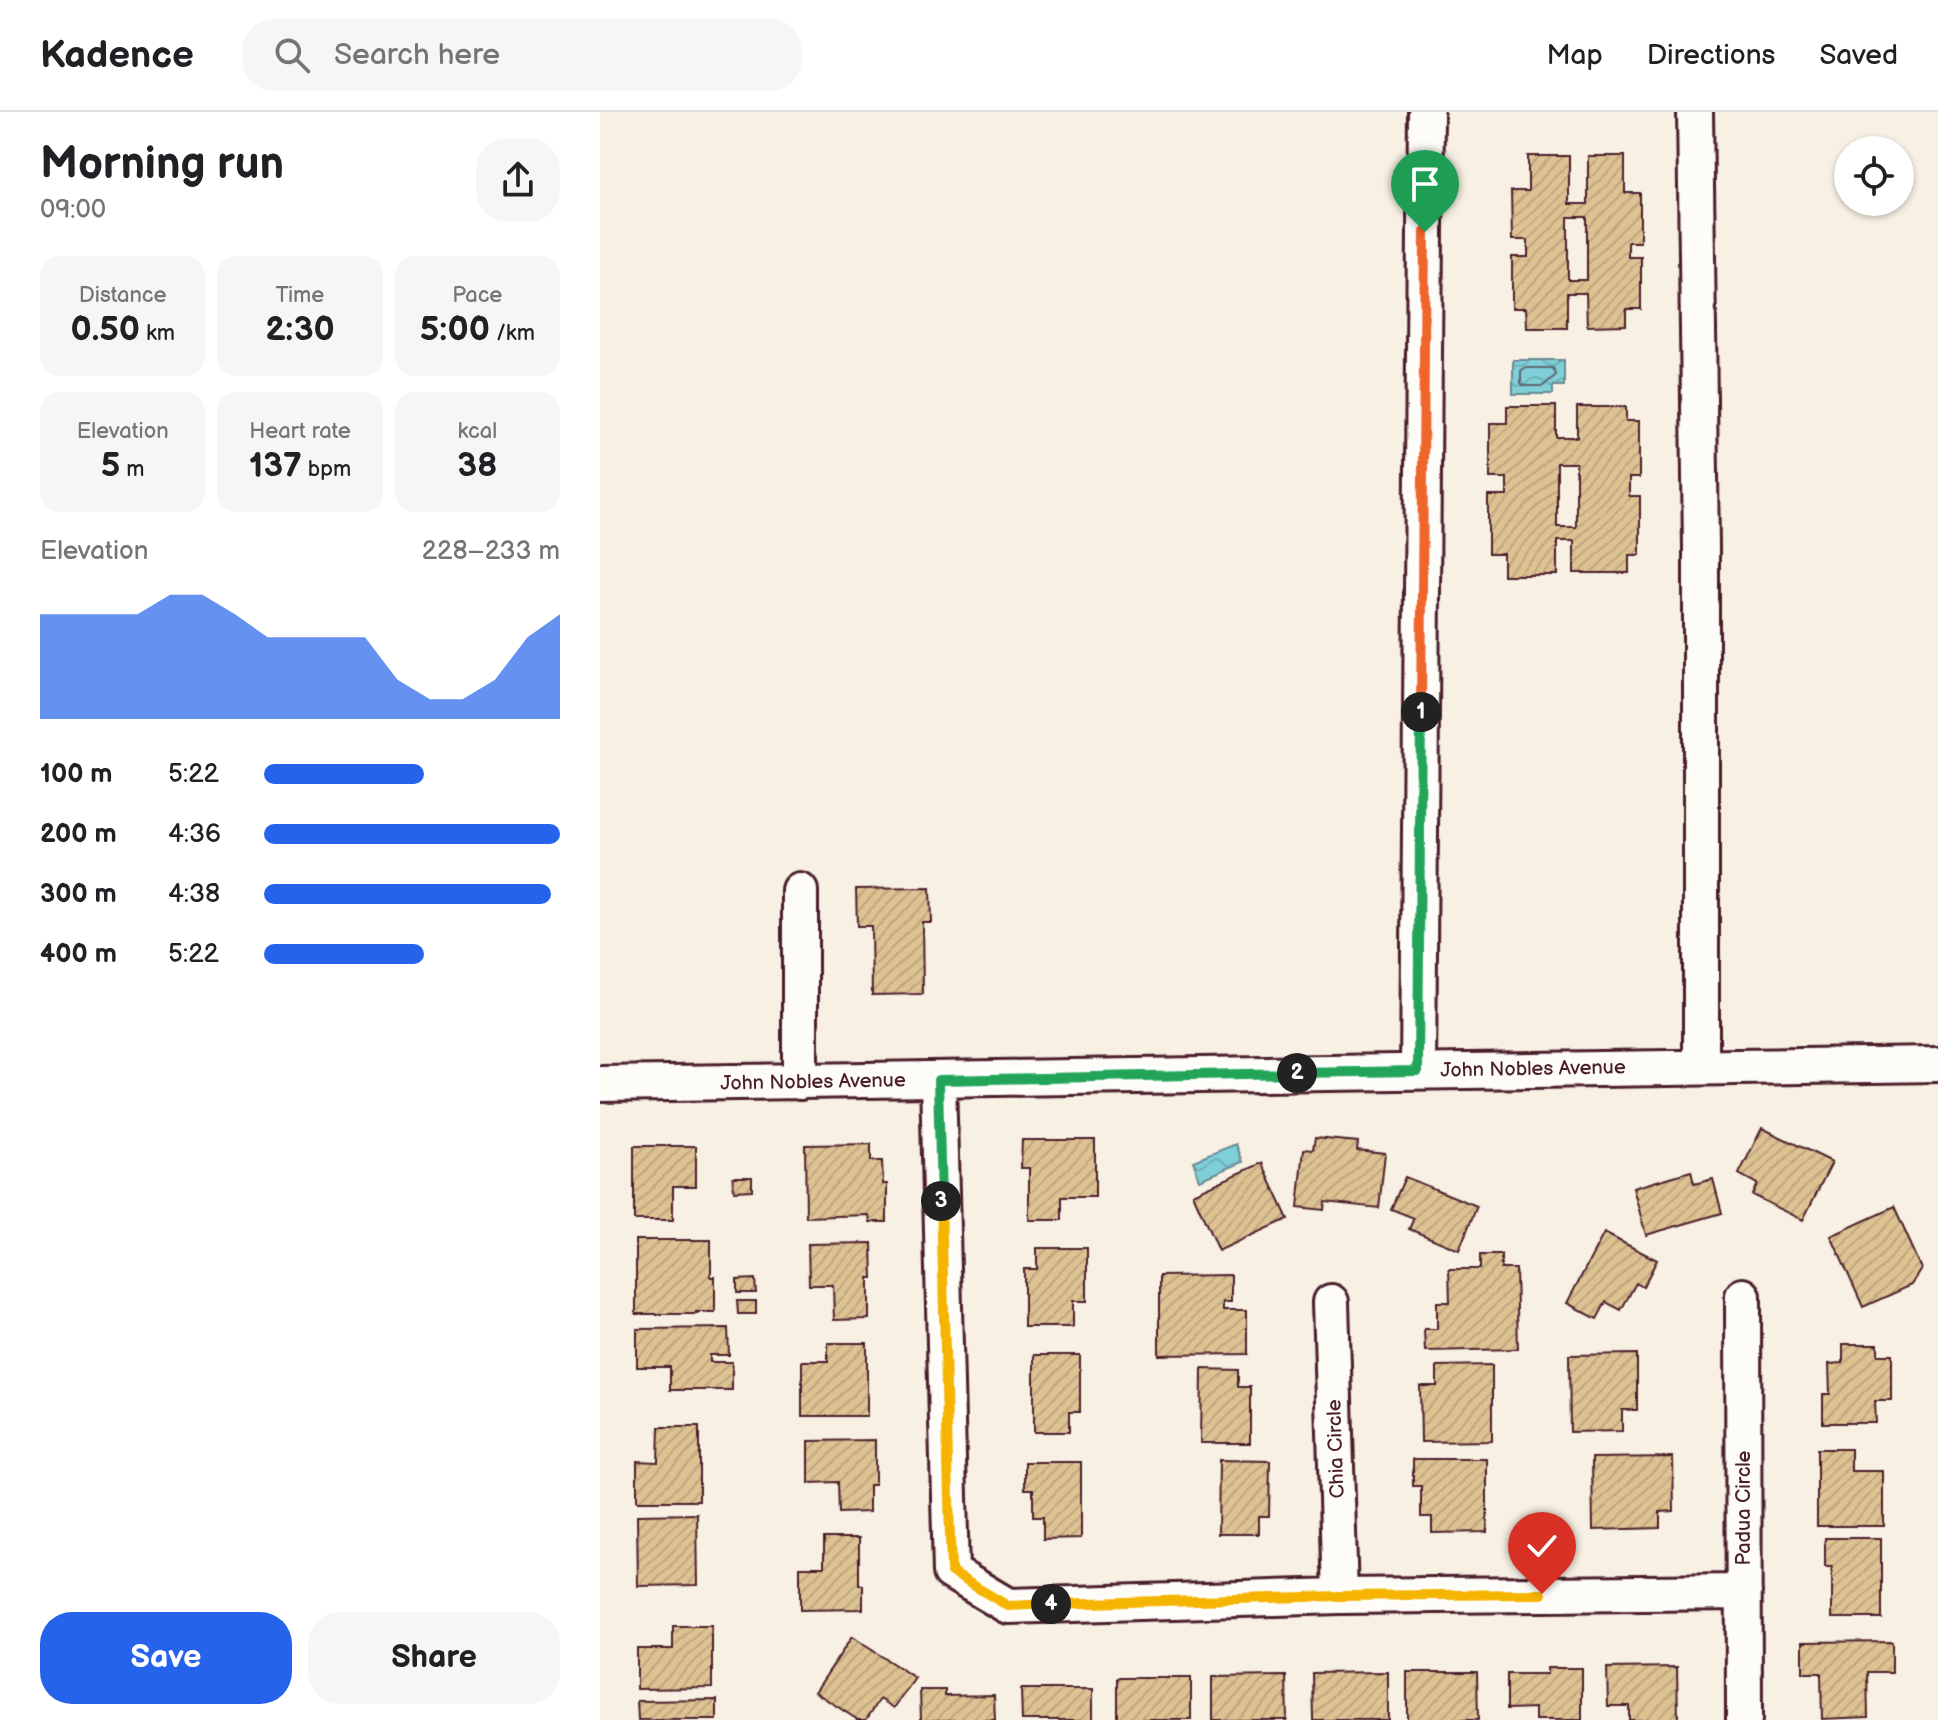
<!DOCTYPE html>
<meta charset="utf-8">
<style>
body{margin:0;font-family:"Balsamiq Sans",sans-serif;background:#f6f6f6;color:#202124;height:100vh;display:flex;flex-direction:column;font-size:30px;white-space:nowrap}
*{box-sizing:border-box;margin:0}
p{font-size:26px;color:#757577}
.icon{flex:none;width:44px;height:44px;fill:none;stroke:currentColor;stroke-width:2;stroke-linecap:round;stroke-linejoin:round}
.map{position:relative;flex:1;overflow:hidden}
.sheet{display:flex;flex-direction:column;background:#fff;width:600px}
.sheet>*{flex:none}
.controls{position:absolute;left:1234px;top:24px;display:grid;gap:16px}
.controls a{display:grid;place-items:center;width:80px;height:80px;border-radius:50%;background:#fff;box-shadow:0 2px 6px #0004;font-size:40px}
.pin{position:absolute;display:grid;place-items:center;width:68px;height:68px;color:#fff;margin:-82px -34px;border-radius:50% 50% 50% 0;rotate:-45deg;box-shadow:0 0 8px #0007}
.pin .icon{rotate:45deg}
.km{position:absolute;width:40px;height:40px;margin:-20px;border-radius:50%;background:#222;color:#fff;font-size:22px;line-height:40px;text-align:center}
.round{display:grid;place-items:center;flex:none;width:84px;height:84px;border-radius:32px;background:#f6f6f6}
.headline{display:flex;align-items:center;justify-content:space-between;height:136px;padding:0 40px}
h1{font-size:44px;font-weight:700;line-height:60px}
.figures{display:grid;grid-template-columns:repeat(3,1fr);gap:12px;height:136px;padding:8px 40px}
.figures div{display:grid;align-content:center;border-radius:20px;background:#f6f6f6;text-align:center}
.figures b{font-size:34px;font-weight:700}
.figures small{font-size:22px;font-weight:400}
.figures p{font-size:22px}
.chart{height:224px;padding:16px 40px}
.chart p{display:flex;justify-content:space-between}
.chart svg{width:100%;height:144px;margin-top:8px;fill:#2563eb;opacity:.7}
.button{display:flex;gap:16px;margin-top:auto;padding:16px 40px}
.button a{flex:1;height:92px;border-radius:32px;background:#2563eb;color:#fff;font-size:32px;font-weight:700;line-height:92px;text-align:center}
.button a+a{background:#f6f6f6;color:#202124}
ul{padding:0 40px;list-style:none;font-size:26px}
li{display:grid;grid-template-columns:128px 96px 1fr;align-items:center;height:60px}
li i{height:20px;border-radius:10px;background:#2563eb}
header{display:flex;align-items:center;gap:48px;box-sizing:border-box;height:112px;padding:0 40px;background:#fff;border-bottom:2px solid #e0e0e0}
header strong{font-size:38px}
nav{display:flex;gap:44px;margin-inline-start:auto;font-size:28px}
.search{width:560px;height:72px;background:#f6f6f6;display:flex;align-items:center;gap:20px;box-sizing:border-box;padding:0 28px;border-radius:32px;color:#757577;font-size:30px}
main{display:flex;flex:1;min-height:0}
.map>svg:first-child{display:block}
</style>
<header>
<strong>Kadence</strong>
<div class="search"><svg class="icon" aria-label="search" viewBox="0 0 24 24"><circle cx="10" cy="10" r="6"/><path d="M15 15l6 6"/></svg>Search here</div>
<nav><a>Map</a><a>Directions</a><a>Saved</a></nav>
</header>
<main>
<section class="sheet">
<div class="headline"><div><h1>Morning run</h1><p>09:00</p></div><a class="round"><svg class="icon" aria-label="share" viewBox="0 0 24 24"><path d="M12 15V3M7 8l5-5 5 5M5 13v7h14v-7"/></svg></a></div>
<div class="figures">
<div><p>Distance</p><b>0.50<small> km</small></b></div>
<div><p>Time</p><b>2:30</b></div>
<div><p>Pace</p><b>5:00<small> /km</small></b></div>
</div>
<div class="figures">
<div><p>Elevation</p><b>5<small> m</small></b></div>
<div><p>Heart rate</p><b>137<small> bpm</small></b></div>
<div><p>kcal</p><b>38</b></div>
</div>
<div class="chart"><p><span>Elevation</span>228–233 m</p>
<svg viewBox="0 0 160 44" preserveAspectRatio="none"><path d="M0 44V12L10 12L20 12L30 12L40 6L50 6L60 12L70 19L80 19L90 19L100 19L110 32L120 38L130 38L140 32L150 19L160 12V44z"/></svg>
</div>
<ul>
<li><b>100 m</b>5:22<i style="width:54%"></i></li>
<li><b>200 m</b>4:36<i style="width:100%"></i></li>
<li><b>300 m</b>4:38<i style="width:97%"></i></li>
<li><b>400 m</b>5:22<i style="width:54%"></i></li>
</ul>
<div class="button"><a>Save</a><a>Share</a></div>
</section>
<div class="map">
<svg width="1338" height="1608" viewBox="0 0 1338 1608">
<defs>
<pattern id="water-waves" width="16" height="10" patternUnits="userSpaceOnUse" patternTransform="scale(2)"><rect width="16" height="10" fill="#7ecfd7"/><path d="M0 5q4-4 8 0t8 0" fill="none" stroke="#6eb1b9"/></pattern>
<pattern id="building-hatch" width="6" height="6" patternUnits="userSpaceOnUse" patternTransform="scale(2)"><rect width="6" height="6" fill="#ddc292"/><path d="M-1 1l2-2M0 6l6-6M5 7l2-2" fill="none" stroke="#bfa67e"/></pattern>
</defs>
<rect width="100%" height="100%" fill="#f7f0e3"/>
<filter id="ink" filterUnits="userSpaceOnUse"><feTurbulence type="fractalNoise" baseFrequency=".0125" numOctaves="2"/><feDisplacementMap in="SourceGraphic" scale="16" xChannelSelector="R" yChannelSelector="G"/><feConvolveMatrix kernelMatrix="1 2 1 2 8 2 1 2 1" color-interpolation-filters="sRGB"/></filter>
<g filter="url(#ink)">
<path fill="url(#water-waves)" stroke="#698992" stroke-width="2" d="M913,248H964V274H953V282H913Z
M636,1032L643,1050L600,1068L593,1049Z"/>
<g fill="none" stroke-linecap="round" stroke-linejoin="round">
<path stroke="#5f6570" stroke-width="2" d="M924,256H953L956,263L943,274H924L921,271V259Z"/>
</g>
<path fill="url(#building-hatch)" stroke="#4a1f2b" stroke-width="2" fill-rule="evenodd" d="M928,44H969V92H988V44H1025V81H1040V130H1028V145H1041V197H1026V213L987,214L986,181H967V216H927L926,196H912V145H928V128H912L911,79H928ZM968,105H987V168H968Z
M907,294H956V325H977V295H1026V309H1039V366H1029V384H1040V443H1029V461H974V429H957V463H903V442H888V384H907V366H890V311H907ZM957,351H976V415H957Z
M330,776L331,810H322L323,882L272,883L271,814H257L256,777Z
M1162,1016L1232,1050L1203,1108L1152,1083L1157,1072L1139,1062Z
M715,1026L758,1030L757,1038L785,1041L779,1096L725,1090L724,1098L698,1095L704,1037L713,1038Z
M422,1028H495V1085H462V1108H429V1056H421Z
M271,1032V1049H282L283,1072H287V1110H270L269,1103L206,1105L205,1033Z
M34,1034H96V1074H73V1108H34Z
M662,1051L688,1107L618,1139L593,1082Z
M1091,1059L1094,1072L1113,1067L1122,1101L1046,1123L1033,1076Z
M133,1065H152V1078L134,1079Z
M805,1065L877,1094L859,1138L809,1117L814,1106L791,1097Z
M1294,1095L1322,1157L1312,1173L1263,1195L1231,1124Z
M1004,1121L1057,1148L1043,1175L1036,1171L1021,1198L1006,1190L997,1207L967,1191Z
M36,1128H111V1165H115V1200H96L97,1202H36Z
M272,1131L273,1166H269V1207L234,1208L233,1173H209L208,1132Z
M437,1136H487V1189H473V1215H424V1157H437Z
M880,1143H901V1157H916L918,1237L825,1239L824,1217H837V1190H850L849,1157H880Z
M631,1163V1190H623V1198H647V1242L559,1243V1164Z
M155,1167L156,1181H137V1168Z
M137,1189H156V1202H138Z
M128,1216L129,1243H110V1250H132V1278H70V1255H37V1217Z
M228,1231H267V1304H202V1249H228Z
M1243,1232H1278V1243H1292V1289H1275L1276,1311H1223V1282H1230L1229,1252L1243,1251Z
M1037,1242V1298H1022V1319L970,1320L969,1243Z
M434,1243H480V1300H469V1320H434Z
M892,1253V1329L821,1330L820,1274H837V1254Z
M602,1257L638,1258V1275H650V1331H601Z
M59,1315H99V1389H37V1349L58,1350Z
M275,1328V1373H269V1400L239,1401L238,1370L209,1371V1329Z
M1217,1337H1251V1359H1284V1414H1217Z
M1073,1345L1074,1399L1060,1400V1416L993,1418L992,1346Z
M813,1347H887V1420L832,1421V1405H821V1374H813Z
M619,1348L670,1349L669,1404H659V1422H618Z
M425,1350H481V1426L443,1427V1405H433V1377H425Z
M97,1402L98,1473L38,1474L37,1403Z
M224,1426H259V1473H263V1497L200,1498V1455H224Z
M1225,1426H1281V1506H1232V1455H1225Z
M73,1514H112V1576L37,1577V1537H73Z
M252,1525L315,1566L294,1596L280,1587L266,1608H258L215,1580Z
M1292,1529V1560H1267L1268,1605L1222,1607L1221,1561H1203V1530Z
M1077,1555L1078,1608H1029V1594H1008L1007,1556Z
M947,1556H982V1608H935V1596L907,1597V1562H947Z
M788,1560V1608H713L712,1561Z
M807,1560H877L878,1608H807Z
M686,1564L687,1608H613V1565Z
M517,1566H591V1608H517Z
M421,1577H493V1608H422Z
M320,1578H345V1584L394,1583L395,1608H321Z
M117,1588V1608H38L37,1589Z"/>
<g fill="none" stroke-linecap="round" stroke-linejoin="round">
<g stroke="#4a1f2b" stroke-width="40">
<path id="minor" d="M1095,0L1101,435V955
M200,779V970
M818,959L826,0
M338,968L351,1460L408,1494L740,1484L1144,1480
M0,972L1338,952
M1143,1184L1144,1608
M731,1190L740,1484"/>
</g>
<use href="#minor" stroke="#fdfcf7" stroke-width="34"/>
</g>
</g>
<g fill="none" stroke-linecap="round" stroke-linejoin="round" filter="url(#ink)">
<g stroke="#fff" stroke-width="16">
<path id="split-1" d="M821,600L825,120"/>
</g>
<g stroke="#fff" stroke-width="16">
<path id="split-2" d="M697,961L818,959L821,600"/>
</g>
<g stroke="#fff" stroke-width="16">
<path id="split-3" d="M341,1089L338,968L697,961"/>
</g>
<g stroke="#fff" stroke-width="16">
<path id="split-4" d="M341,1089L351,1460L408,1494L451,1492"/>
</g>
<g stroke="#fff" stroke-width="16">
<path id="split-5" d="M451,1492L740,1484L942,1482"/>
</g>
<use href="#split-1" stroke="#f0652b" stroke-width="10"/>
<use href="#split-2" stroke="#22a559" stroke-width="10"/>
<use href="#split-3" stroke="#22a559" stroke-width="10"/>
<use href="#split-4" stroke="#f5b400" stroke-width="10"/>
<use href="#split-5" stroke="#f5b400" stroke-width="10"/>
</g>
<g text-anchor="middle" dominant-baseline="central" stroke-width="6" stroke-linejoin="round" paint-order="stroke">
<g font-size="20" fill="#4a1f2b" stroke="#fdfcf7">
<text transform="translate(933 957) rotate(-1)">John Nobles Avenue</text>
<text transform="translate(213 970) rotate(-1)">John Nobles Avenue</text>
<text transform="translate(736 1337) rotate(-92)">Chia Circle</text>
<text transform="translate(1144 1396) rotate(-90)">Padua Circle</text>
</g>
</g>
</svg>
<div class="controls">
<a><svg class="icon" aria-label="locate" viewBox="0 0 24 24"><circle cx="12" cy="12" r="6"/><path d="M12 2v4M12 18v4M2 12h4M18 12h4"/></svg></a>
</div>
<div class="pin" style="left:825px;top:120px;background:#1e9e55"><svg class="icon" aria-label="arrive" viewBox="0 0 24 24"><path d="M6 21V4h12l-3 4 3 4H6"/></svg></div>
<div class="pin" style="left:942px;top:1482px;background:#d93025"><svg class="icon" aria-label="check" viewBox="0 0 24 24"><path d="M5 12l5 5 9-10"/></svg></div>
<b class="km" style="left:821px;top:600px">1</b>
<b class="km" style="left:697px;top:961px">2</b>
<b class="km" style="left:341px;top:1089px">3</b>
<b class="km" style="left:451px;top:1492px">4</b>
</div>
</main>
